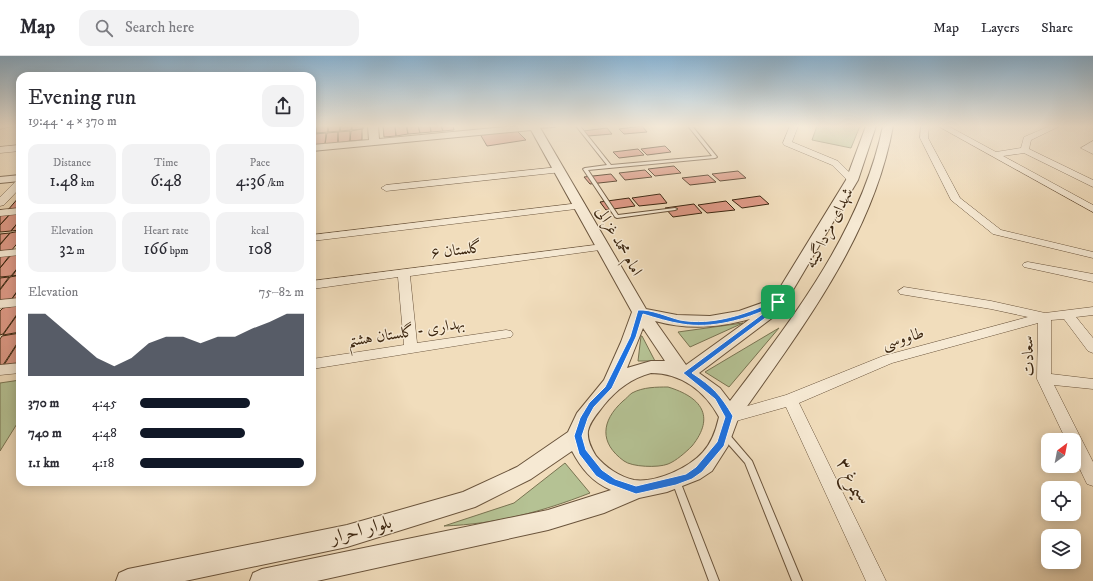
<!DOCTYPE html>
<meta charset="utf-8">
<style>
body{margin:0;font-family:"IM FELL DW Pica",Amiri,serif;background:#f2f2f3;color:#2b2b33;height:100vh;display:flex;flex-direction:column;font-size:15px;white-space:nowrap}
*{box-sizing:border-box;margin:0}
p{font-size:13px;color:#7c7c81}
.icon{flex:none;width:22px;height:22px;fill:none;stroke:currentColor;stroke-width:2;stroke-linecap:round;stroke-linejoin:round}
.map{position:relative;flex:1;overflow:hidden}
.panel{position:absolute;left:16px;top:16px;width:300px;height:414px;display:flex;flex-direction:column;background:#fff;border-radius:12px;box-shadow:0 2px 10px #0003}
.panel>*{flex:none}
.needle{width:26px;rotate:32deg}
.tools{position:absolute;left:1041px;top:377px;display:grid;gap:8px}
.tools a{display:grid;place-items:center;width:40px;height:40px;border-radius:8px;background:#fff;box-shadow:0 2px 10px #0003;font-size:20px}
.pin{position:absolute;display:grid;place-items:center;width:34px;height:34px;color:#fff;margin:-17px;border-radius:8px;box-shadow:0 2px 6px #0006}
.round{display:grid;place-items:center;flex:none;width:42px;height:42px;border-radius:12px;background:#f2f2f3}
.headline{display:flex;align-items:center;justify-content:space-between;height:68px;padding:0 12px}
h1{font-size:22px;font-weight:600;line-height:30px}
.metrics{display:grid;grid-template-columns:repeat(3,1fr);gap:6px;height:68px;padding:4px 12px}
.metrics div{display:grid;align-content:center;border-radius:10px;background:#f2f2f3;text-align:center}
.metrics b{font-size:17px;font-weight:600}
.metrics small{font-size:11px;font-weight:400}
.metrics p{font-size:11px}
.chart{height:112px;padding:8px 12px}
.chart p{display:flex;justify-content:space-between}
.chart svg{width:100%;height:72px;margin-top:4px;fill:#111827;opacity:.7}
ul{padding:0 12px;list-style:none;font-size:13px}
li{display:grid;grid-template-columns:64px 48px 1fr;align-items:center;height:30px}
li i{height:10px;border-radius:5px;background:#111827}
header{display:flex;align-items:center;gap:24px;box-sizing:border-box;height:56px;padding:0 20px;background:#fff;border-bottom:1px solid #e1e1e2}
header strong{font-size:19px}
nav{display:flex;gap:22px;margin-inline-start:auto;font-size:14px}
.search{width:280px;height:36px;background:#f2f2f3;display:flex;align-items:center;gap:10px;box-sizing:border-box;padding:0 14px;border-radius:12px;color:#7c7c81;font-size:15px}
.map>svg:first-child{display:block}
</style>
<header>
<strong>Map</strong>
<div class="search"><svg class="icon" aria-label="search" viewBox="0 0 24 24"><circle cx="10" cy="10" r="6"/><path d="M15 15l6 6"/></svg>Search here</div>
<nav><a>Map</a><a>Layers</a><a>Share</a></nav>
</header>
<div class="map">
<svg width="1093" height="525" viewBox="0 0 1093 525">
<rect width="100%" height="100%" fill="#f1ddbc"/>
<filter id="stains"><feTurbulence type="fractalNoise" baseFrequency=".005" numOctaves="4"/><feColorMatrix values="0 0 0 0 .2 0 0 0 0 .09 0 0 0 0 .02 0 0 0 .5 -.17"/></filter>
<radialGradient id="worn" r=".72"><stop offset=".6" stop-color="#630" stop-opacity="0"/><stop offset="1" stop-color="#630" stop-opacity=".3"/></radialGradient>
<path fill="#b5c294" stroke="#797452" d="M817,70H860L851,92L812,84Z
M743,267L690,291L678,276Z
M779,272L729,331L705,316Z
M641,280H642L655,305H638Z
M20,324V363L0,395V327Z
M668,331C701,341 716,360 692,390C686,396 676,405 668,408C658,412 632,411 624,405C599,387 601,365 623,345C626,343 629,339 632,337C643,331 657,331 668,331Z
M565,407L590,437C541,456 497,468 444,470L514,447Z"/>
<path fill="#df9a87" stroke="#3d2711" d="M317,70H328V76L316,77Z
M328,70H340V75L328,76Z
M340,70H352L351,74L340,75Z
M352,70H363V73L352,74Z
M383,70H395L396,80L384,81Z
M395,70H406L408,78L396,80Z
M407,70H418L420,77L408,78Z
M418,70H430L431,76L420,77Z
M430,70H441L443,75L431,76Z
M441,70H453L454,74L443,75Z
M642,70L647,76L624,78L619,73Z
M607,72L612,78L588,80L583,75Z
M362,73V84L350,85L351,75Z
M516,74L526,84L487,90L480,78Z
M350,75V85L338,87V76Z
M338,76V87L325,88L327,77Z
M326,77L325,88L313,89L315,78Z
M665,90L671,96L647,99L641,93Z
M638,93L644,99L619,102L613,96Z
M674,110L681,117L655,120L648,113Z
M645,114L652,121L625,124L619,117Z
M738,115L746,122L720,125L712,118Z
M611,118L617,125L590,128L584,121Z
M708,119L716,126L690,129L682,122Z
M660,138L667,147L639,150L632,142Z
M20,140V153L7,155Z
M760,140L769,148L742,152L732,144Z
M629,142L635,150L606,154L600,146Z
M726,145L735,154L707,157L698,149Z
M694,148L702,157L673,161L665,152Z
M20,157V164L11,175L0,176V169L10,158Z
M10,158L0,169V159Z
M20,164V174L11,175Z
M20,175V184L11,195L0,196V189L10,177Z
M10,177L0,188V178Z
M20,198V209L11,220L0,221V212L11,199Z
M10,199L0,212V200Z
M20,209V219L12,220Z
M20,219V231L11,244L0,245V234L10,221Z
M9,221L0,233V222Z
M20,232V243L11,244Z
M20,249V254L3,278L0,279V255L3,252Z
M20,255V276L3,279Z
M20,277V283L3,309L0,310V283L2,280Z
M20,284V307L4,309Z"/>
<g fill="none" stroke-linecap="round" stroke-linejoin="round">
<g stroke="#6a543c" stroke-width="2">
<path id="service" d="M534,70H556L554,71L535,72H534Z
M576,70H580L611,109L712,100L688,70H692L717,101L715,102L588,114L618,159L675,152L677,153L675,154L617,162L615,161L583,113L585,112L607,109Z
M725,376L728,377L752,405L802,525H792L745,407L722,381L721,379L722,377Z
M676,422L679,423L680,425L719,525H709L672,425L673,423Z"/>
</g>
<g stroke="#6a543c" stroke-width="1">
<path id="minor" d="M0,70H13L0,73Z
M790,70H798L792,86L838,105L855,122V126H849L832,109L784,89L783,87Z
M921,70H929L928,82L960,142L1001,174L1093,196V202L993,178L951,144L920,82Z
M938,70H948L996,96L1021,92L1024,81L1050,70H1060L1031,84L1029,93L1093,124V131L1024,97L1003,100L1093,149V156Z
M1093,85V98L1081,92Z
M20,89V95L0,97V91Z
M559,111L562,112V116L386,135L381,132L386,129Z
M20,123V132L4,149L0,150V141L17,124Z
M580,147L584,148L585,150L584,152L312,185V179Z
M20,152V158L0,160V154Z
M603,188L609,191L607,193L410,220L417,287L506,274L511,275L513,278L511,281L312,313V303L404,289L398,221L312,233V225Z
M20,193V199L0,201V195Z
M1028,206L1093,218V226L1024,211L1022,209L1024,207Z
M904,231L991,245L1045,257L1093,251V259L1076,261L1093,282V297L1088,295L1064,263L1051,264V318L1093,323V333L1054,329L1093,406V430L1087,428L1074,401V384H1066L1037,323L1038,267L892,307L799,347L886,525H866L786,351L729,367L723,365L721,361L723,357L786,339L883,300L1028,261L991,253L900,238L898,235Z
M20,242V250L0,252V244Z
M20,307V317L0,319V309Z"/>
</g>
<g stroke="#6a543c" stroke-width="2">
<path id="tertiary" d="M368,70H378L379,83L516,70H539L646,253L677,259L710,260L739,255L773,243L846,124L866,70H876L858,124L780,256L699,317L720,332L730,345C793,262 861,175 883,70H893C873,181 801,273 738,363L728,390L712,415L700,423L667,436L639,442L604,457L548,474L317,525H250L253,517L262,513L548,454L611,434C592,426 581,412 572,395L531,423L475,451L347,491L185,525H116L119,517L128,513L347,469L463,436L517,411L568,376L577,357L604,324L621,286L632,256L531,74L312,95V89L369,84ZM750,263L686,309L655,265C687,274 718,272 750,263ZM643,272L665,305H651L627,312ZM651,317C681,317 705,335 719,361C716,374 712,386 703,396C689,412 656,427 634,424C620,421 605,411 596,400C591,392 587,384 588,375C590,365 598,357 604,349C616,334 632,322 651,317Z
M20,119V125L0,127V121Z"/>
</g>
<use href="#service" fill="#f6e9d3" fill-rule="evenodd"/>
<use href="#minor" fill="#f6e9d3" fill-rule="evenodd"/>
<use href="#tertiary" fill="#f6e9d3" fill-rule="evenodd"/>
</g>
<linearGradient id="sky" x2="0" y2="1"><stop stop-color="#8bb6d6"/><stop offset="0.49" stop-color="#f9f0e1"/><stop offset="1" stop-color="#f9f0e1" stop-opacity="0"/></linearGradient>
<rect width="1093" height="143" fill="url(#sky)"/>
<path fill="#1a73e8" stroke="#fff" fill-rule="evenodd" d="M776,244L782,246L776,254L692,317C713,331 720,338 733,360L724,390L702,416L692,423L676,429L636,438L609,428L596,420L579,398L574,380L580,362L589,347L605,331L630,281L638,254C651,253 668,261 680,264C712,270 748,258 776,244ZM772,251L683,317L715,343L725,361L717,386L696,411L686,418L636,430L615,423L602,414L586,394L582,380L588,362L594,351L612,332L636,281L643,258C656,262 669,266 682,268C711,273 745,264 772,251Z"/>
<g text-anchor="middle" dominant-baseline="central" stroke-width="3" stroke-linejoin="round" paint-order="stroke">
<g font-size="16" fill="#3d2711" stroke="#f6e9d3">
<text transform="translate(829 172) rotate(-63)">شهدای مزداگینه</text>
<text transform="translate(619 185) rotate(60)">امام محمد غزالی</text>
<text transform="translate(456 194) rotate(-7)">گلستان ۶</text>
<text transform="translate(406 276) rotate(-9)">بهداری - گلستان هشتم</text>
<text transform="translate(903 282) rotate(-16)">طاووسی</text>
<text transform="translate(1028 300) rotate(-92)">سعادت</text>
</g>
<g font-size="19" fill="#3d2711" stroke="#f6e9d3">
<text transform="translate(852 426) rotate(65)">سیمرغ ۳</text>
<text transform="translate(361 474) rotate(-15)">بلوار احرار</text>
</g>
</g>
<rect width="100%" height="100%" filter="url(#stains)"/>
<rect width="100%" height="100%" fill="url(#worn)"/>
</svg>
<div class="tools">
<a><svg class="needle" viewBox="-14 -14 28 28"><path d="M0-13l5 13h-10z" fill="#e53935"/><path d="M0 13l5-13h-10z" fill="#7c7c81"/></svg></a>
<a><svg class="icon" aria-label="locate" viewBox="0 0 24 24"><circle cx="12" cy="12" r="6"/><path d="M12 2v4M12 18v4M2 12h4M18 12h4"/></svg></a>
<a><svg class="icon" aria-label="layers" viewBox="0 0 24 24"><path d="M12 4l9 5-9 5-9-5zM3 14l9 5 9-5"/></svg></a>
</div>
<div class="pin" style="left:778px;top:246px;background:#1e9e55"><svg class="icon" aria-label="arrive" viewBox="0 0 24 24"><path d="M6 21V4h12l-3 4 3 4H6"/></svg></div>
<section class="panel">
<div class="headline"><div><h1>Evening run</h1><p>19:44 · 4 × 370 m</p></div><a class="round"><svg class="icon" aria-label="share" viewBox="0 0 24 24"><path d="M12 15V3M7 8l5-5 5 5M5 13v7h14v-7"/></svg></a></div>
<div class="metrics">
<div><p>Distance</p><b>1.48<small> km</small></b></div>
<div><p>Time</p><b>6:48</b></div>
<div><p>Pace</p><b>4:36<small> /km</small></b></div>
</div>
<div class="metrics">
<div><p>Elevation</p><b>32<small> m</small></b></div>
<div><p>Heart rate</p><b>166<small> bpm</small></b></div>
<div><p>kcal</p><b>108</b></div>
</div>
<div class="chart"><p><span>Elevation</span>75–82 m</p>
<svg viewBox="0 0 160 44" preserveAspectRatio="none"><path d="M0 44V6L10 6L20 15L30 24L40 33L50 38L60 33L70 24L80 20L90 20L100 24L110 20L120 20L130 15L140 11L150 6L160 6V44z"/></svg>
</div>
<ul>
<li><b>370 m</b>4:45<i style="width:67%"></i></li>
<li><b>740 m</b>4:48<i style="width:64%"></i></li>
<li><b>1.1 km</b>4:18<i style="width:100%"></i></li>
</ul>
</section>
</div>
